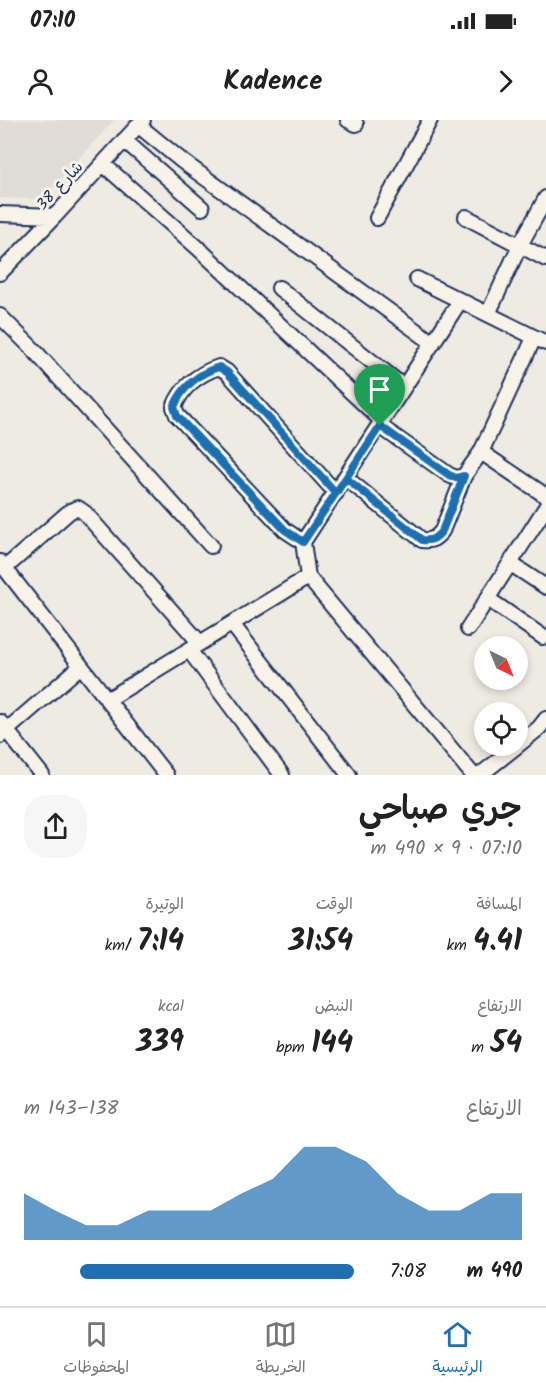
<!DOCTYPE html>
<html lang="ar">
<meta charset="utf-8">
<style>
body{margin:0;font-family:Kalam,"Playpen Sans Arabic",sans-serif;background:#f6f6f6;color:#222;direction:rtl;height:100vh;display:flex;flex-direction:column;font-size:22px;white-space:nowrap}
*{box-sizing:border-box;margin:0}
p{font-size:20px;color:#767676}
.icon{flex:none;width:33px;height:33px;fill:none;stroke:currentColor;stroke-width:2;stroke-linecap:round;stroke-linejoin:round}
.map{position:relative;height:655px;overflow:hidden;direction:ltr}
.panel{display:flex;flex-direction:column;background:#fff;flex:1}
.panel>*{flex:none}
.needle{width:39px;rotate:137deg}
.controls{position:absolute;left:474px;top:516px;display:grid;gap:12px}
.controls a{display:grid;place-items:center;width:54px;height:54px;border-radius:50%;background:#fff;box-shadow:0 3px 9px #0003;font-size:30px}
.pin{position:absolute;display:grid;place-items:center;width:51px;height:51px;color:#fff;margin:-62px -26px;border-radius:50% 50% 50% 0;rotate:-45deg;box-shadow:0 0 6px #0007}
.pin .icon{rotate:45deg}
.round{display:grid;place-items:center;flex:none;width:63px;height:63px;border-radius:24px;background:#f6f6f6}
.headline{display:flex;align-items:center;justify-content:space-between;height:102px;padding:0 24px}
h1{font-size:33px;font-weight:600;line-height:45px}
.metrics{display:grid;grid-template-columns:repeat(3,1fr);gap:9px;height:102px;padding:6px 24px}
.metrics div{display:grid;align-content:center}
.metrics b{font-size:30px;font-weight:600}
.metrics small{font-size:16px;font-weight:400}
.metrics p{font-size:16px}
.chart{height:168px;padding:12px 24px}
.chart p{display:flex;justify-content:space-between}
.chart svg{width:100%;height:108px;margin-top:6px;fill:#1f6fb2;opacity:.7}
ul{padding:0 24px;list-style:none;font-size:20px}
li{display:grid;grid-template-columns:96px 72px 1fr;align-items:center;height:45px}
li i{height:15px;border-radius:8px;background:#1f6fb2}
.status{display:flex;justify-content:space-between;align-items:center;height:42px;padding:0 30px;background:#fff;direction:ltr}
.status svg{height:16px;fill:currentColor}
header{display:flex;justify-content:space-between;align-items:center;height:78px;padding:0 24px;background:#fff;font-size:27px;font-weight:600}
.menu{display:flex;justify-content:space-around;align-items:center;height:84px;border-top:2px solid #e0e0e0;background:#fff;font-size:16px;color:#767676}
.menu a{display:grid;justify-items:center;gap:3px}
.menu .current{color:#1f6fb2}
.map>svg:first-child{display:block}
</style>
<div class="status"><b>07:10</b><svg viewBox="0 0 49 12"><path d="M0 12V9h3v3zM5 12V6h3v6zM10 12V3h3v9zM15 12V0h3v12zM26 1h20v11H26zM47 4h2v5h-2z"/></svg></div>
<header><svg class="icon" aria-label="forward" viewBox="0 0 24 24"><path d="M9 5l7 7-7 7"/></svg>Kadence<svg class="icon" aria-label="person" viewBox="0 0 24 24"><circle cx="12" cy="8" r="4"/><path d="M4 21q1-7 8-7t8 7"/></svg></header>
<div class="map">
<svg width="546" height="655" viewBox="0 0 546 655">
<rect width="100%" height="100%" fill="#eeebe2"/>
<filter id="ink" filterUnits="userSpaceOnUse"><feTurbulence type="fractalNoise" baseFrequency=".0167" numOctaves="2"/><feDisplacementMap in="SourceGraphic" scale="12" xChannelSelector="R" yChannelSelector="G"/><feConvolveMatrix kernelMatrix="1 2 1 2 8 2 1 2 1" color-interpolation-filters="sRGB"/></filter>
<g filter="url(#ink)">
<path fill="#deddd8" d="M0,0H114L50,70L37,79L0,78Z"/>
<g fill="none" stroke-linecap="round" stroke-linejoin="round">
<g stroke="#1b2f5e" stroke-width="18">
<path id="minor" d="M348,0L356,4
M138,5L182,41L433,223
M124,20L202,88
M103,44L197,127L382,301
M0,94L55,96
M466,97L546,139
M377,98L430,0
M0,153L55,96L143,0
M417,159L546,223
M279,168L404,267
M460,181L303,422L308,457L473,655
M488,194L520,125L546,78
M0,196L33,229L211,426
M380,306L449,355L456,358L464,356L481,332L534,218
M481,332L546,376
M346,358L422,420C432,421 435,419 442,411L464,356
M303,422L285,410L177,295L174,287C182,267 198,254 219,247L227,252L336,373
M0,442L166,655
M511,444L546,467
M5,448L70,391L78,388L85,393L200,523
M488,479L543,517
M232,504L349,655
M468,509L546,387
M189,530L282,655
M107,580L308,457
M0,602L42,655
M0,616L81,546
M518,625L539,608L546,599
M480,655L517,626"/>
</g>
<use href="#minor" stroke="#f7f3e8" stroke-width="14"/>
</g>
</g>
<g fill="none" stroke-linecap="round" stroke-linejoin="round" filter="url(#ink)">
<g stroke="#fff" stroke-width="12">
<path id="route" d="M380,306L336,373L227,252L219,247C199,253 182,267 174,287L177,296L285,410L303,422L346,358L422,420C432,421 435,419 442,411L464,356L456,358L449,355L380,306"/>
</g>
<use href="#route" stroke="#1f6fb2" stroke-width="8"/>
</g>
<g text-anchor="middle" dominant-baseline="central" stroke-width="6" stroke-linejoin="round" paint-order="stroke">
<g font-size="16" fill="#1b2f5e" stroke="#f7f3e8">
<text transform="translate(60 66) rotate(-47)">شارع 38</text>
</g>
</g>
</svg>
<div class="controls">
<a><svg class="needle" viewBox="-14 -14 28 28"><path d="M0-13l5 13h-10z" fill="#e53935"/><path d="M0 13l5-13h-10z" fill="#767676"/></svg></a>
<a><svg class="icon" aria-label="locate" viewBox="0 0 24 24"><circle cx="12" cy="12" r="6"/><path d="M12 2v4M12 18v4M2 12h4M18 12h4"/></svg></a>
</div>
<div class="pin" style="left:380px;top:306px;background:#1e9e55"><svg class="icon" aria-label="arrive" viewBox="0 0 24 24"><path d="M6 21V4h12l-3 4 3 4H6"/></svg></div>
</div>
<section class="panel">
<div class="headline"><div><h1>جري صباحي</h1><p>07:10 · 9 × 490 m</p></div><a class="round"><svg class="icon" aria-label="share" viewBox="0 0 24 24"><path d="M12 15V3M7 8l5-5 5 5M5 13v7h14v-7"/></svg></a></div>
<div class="metrics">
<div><p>المسافة</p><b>4.41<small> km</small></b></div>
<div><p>الوقت</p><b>31:54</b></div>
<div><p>الوتيرة</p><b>7:14<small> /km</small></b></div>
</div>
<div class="metrics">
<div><p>الارتفاع</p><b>54<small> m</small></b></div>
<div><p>النبض</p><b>144<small> bpm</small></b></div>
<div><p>kcal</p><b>339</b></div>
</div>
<div class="chart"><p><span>الارتفاع</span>138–143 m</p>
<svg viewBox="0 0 160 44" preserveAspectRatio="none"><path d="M0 44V25L10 32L20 38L30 38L40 32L50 32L60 32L70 25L80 19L90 6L100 6L110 12L120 25L130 32L140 32L150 25L160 25V44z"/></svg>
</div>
<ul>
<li><b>490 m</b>7:08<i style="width:83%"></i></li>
</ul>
</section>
<nav class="menu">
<a class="current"><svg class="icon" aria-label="home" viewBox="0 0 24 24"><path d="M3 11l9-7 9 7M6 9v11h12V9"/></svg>الرئيسية</a>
<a><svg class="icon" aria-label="map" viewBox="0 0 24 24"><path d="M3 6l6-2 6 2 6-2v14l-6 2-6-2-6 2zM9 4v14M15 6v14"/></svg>الخريطة</a>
<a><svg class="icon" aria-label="saved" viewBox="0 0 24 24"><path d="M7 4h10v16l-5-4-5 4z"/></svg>المحفوظات</a>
</nav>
